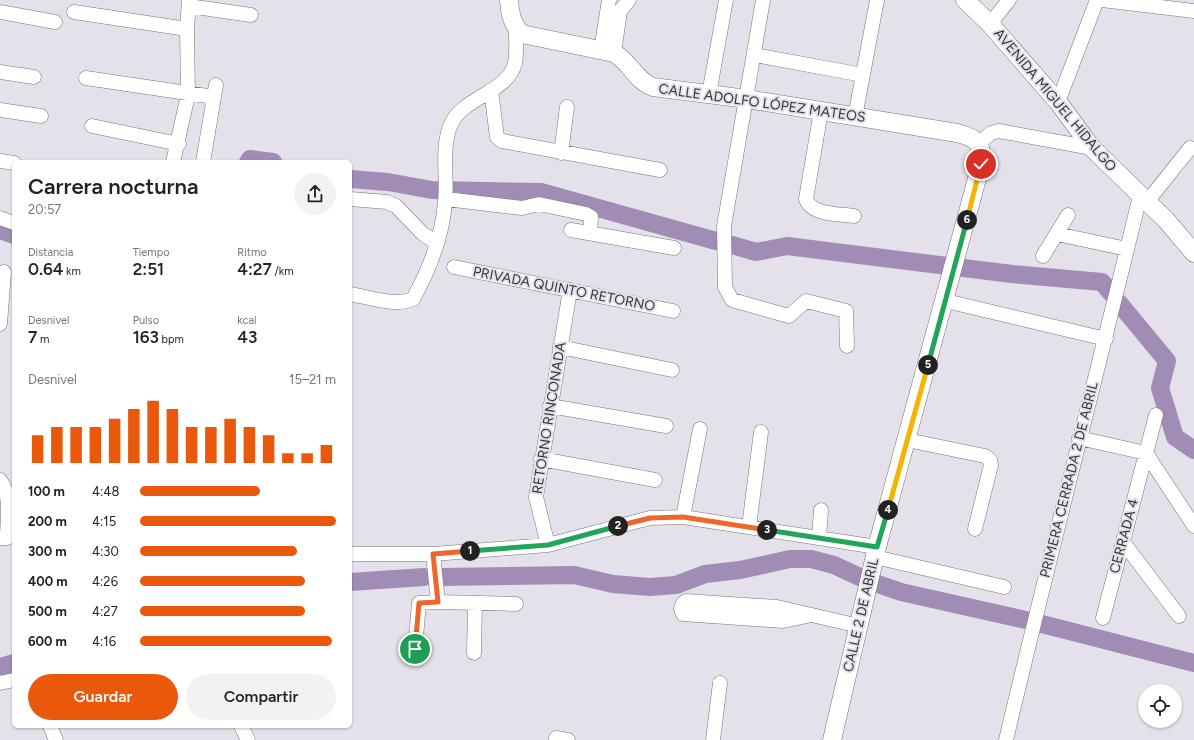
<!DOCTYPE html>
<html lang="es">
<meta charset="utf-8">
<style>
body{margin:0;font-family:Figtree,sans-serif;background:#f2f2f2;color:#222;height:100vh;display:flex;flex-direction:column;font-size:15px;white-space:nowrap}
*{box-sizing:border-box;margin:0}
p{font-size:13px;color:#767676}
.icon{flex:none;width:22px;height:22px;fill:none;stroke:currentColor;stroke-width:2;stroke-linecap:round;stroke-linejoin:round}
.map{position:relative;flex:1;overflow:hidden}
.side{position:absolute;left:12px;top:160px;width:340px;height:568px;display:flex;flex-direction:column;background:#fff;border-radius:6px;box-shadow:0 1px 3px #0004}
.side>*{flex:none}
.buttons{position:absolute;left:1138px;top:684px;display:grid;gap:8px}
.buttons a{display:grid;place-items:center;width:44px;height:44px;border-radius:50%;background:#fff;box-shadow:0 1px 3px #0004;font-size:20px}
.pin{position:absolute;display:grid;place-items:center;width:34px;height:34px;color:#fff;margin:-17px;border:2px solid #fff;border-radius:50%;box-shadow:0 1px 4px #0007}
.km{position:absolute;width:20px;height:20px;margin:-10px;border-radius:50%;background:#222;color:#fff;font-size:11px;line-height:20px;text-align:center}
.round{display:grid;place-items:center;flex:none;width:42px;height:42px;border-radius:21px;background:#f2f2f2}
.overview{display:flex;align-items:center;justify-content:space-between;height:68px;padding:0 16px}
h1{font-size:22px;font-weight:600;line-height:30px}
.figures{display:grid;grid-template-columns:repeat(3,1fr);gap:6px;height:68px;padding:4px 16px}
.figures div{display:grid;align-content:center}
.figures b{font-size:17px;font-weight:600}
.figures small{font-size:11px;font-weight:400}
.figures p{font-size:11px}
.chart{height:112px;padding:8px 16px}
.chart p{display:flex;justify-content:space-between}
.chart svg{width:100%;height:72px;margin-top:4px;stroke:#ea580c;stroke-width:6}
.cta{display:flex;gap:8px;margin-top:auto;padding:8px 16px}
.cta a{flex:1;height:46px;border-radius:24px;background:#ea580c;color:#fff;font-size:16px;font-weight:600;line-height:46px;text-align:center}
.cta a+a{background:#f2f2f2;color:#222}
ul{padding:0 16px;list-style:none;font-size:13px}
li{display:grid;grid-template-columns:64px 48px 1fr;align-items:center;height:30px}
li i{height:10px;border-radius:5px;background:#ea580c}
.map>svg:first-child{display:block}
</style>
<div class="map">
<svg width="1194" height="740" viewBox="0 0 1194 740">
<rect width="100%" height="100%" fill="#e5e1eb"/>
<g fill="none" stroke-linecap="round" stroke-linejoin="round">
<path stroke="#a08cb5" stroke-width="18" d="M248,162L250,159L273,162
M350,179L388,182L432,190L541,192L716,241
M0,230L14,235
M732,245L756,252L787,246L1012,274L1102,282L1111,293
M1119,303L1167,361L1160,388L1175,437L1194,450
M440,577L574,575L613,584L650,587L676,585L705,574L740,570L790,559H811L834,565L864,579
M350,582L424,577
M875,583L901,592L1026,620
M1042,624L1194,663
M0,667L14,663"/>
<g stroke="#77737c" stroke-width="15">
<path id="minor" d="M763,0L724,226L725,287L732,300L789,316L806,301L846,311L847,346
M1102,0L1194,11
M189,6L251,15
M0,12L55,22
M74,12L187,29
M990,24L1009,0
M601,51L609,0
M614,53L620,11L629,0
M755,55L863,75
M0,72L34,77
M86,78L214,97
M491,90L497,137L502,141L660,170
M709,94L726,0
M1058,102L1097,0
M0,110L41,116
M821,111L806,199C811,215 840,214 854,216
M855,117L877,0
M92,126L179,144
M979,143L991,133L999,131L1092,148
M561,153L567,107
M0,161L14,163
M173,162L188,95L187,29L189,0
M203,162L216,85
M350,199L387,202L396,206L423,234L437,243
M446,199L522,208L539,204L586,214L591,217L590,233
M1147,202L1190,148
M0,218L14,223
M571,230L674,248
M1057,234L1127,249
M1043,256L1068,215
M454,267L673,311
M350,294C369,297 395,307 413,299C429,270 443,235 445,201C448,176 440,146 452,122C465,97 509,91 515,63C517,52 516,40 516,29
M946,301L1106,339
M0,324L4,272
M560,347L672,370
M550,406L666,426
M1079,438L1146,453
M907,440L985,456L990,460L991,465L975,529
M1146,453L1194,526
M541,459L655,480
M0,480C12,495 7,520 7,538H0
M683,517L700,429
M749,527L761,432
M819,537L821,510
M1123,542L1179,616
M548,545L536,497L570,290
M350,554H433L548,545L650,518L683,517L877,547
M433,554L438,602
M875,557L1004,587
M812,615L783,621L683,614L681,609L683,603L686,601L777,607L859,626
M1103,618L1156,415
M415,649L419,603L438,602L516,604
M474,653L475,603
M0,683L14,680
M50,726L56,740
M241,726L248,740
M556,738L568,740
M713,740L720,683
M1006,740C1049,558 1096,378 1140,196"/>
</g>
<g stroke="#77737c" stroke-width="19">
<path id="major" d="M509,0C510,13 512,25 522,34L614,53C630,62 636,81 653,87L747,99L957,133C977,138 983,143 981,164L877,547L832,740
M965,0L990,24L1058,102L1092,148L1166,220L1194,253"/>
</g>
<use href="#minor" stroke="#fff" stroke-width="14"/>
<use href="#major" stroke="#fff" stroke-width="18"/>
</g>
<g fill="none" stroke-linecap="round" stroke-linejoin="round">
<g stroke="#fff" stroke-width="8">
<path id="split-1" d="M415,649L419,603L438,602L433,554L470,551"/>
</g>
<g stroke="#fff" stroke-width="8">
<path id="split-2" d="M470,551L548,545L618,526"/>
</g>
<g stroke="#fff" stroke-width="8">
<path id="split-3" d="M618,526L650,518L683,517L767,530"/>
</g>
<g stroke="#fff" stroke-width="8">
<path id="split-4" d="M767,530L877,547L888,510"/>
</g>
<g stroke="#fff" stroke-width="8">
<path id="split-5" d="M888,510L928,365"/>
</g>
<g stroke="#fff" stroke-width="8">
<path id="split-6" d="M928,365L967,220"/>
</g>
<g stroke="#fff" stroke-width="8">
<path id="split-7" d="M967,220L981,164"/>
</g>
<use href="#split-1" stroke="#f0652b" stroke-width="5"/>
<use href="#split-2" stroke="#22a559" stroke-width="5"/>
<use href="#split-3" stroke="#f0652b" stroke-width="5"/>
<use href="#split-4" stroke="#22a559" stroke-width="5"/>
<use href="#split-5" stroke="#f5b400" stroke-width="5"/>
<use href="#split-6" stroke="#22a559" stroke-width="5"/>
<use href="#split-7" stroke="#f5b400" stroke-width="5"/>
</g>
<g text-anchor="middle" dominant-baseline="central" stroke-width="4" stroke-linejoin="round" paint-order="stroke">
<g font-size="14" fill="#373539" stroke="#e5e1eb">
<text transform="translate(1055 100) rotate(50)">AVENIDA MIGUEL HIDALGO</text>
<text transform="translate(762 103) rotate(8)">CALLE ADOLFO LÓPEZ MATEOS</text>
<text transform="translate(564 289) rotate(11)">PRIVADA QUINTO RETORNO</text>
<text transform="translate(549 418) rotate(-81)">RETORNO RINCONADA</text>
<text transform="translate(1069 480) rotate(-76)">PRIMERA CERRADA 2 DE ABRIL</text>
<text transform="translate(1124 536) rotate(-75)">CERRADA 4</text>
<text transform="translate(861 615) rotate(-77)">CALLE 2 DE ABRIL</text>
</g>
</g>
</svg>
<div class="buttons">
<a><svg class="icon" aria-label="locate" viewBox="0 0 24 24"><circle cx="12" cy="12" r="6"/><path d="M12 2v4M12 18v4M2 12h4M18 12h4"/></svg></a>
</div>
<div class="pin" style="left:415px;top:649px;background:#1e9e55"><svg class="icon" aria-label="arrive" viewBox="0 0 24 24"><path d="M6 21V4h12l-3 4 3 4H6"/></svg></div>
<div class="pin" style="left:981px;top:164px;background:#d93025"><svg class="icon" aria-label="check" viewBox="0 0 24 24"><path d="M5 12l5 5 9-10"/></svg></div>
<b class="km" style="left:470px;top:551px">1</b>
<b class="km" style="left:618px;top:526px">2</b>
<b class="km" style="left:767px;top:530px">3</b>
<b class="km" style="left:888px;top:510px">4</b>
<b class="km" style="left:928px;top:365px">5</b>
<b class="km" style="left:967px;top:220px">6</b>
<section class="side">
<div class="overview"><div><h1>Carrera nocturna</h1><p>20:57</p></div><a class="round"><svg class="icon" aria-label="share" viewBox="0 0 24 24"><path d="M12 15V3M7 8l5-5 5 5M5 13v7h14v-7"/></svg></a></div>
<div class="figures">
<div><p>Distancia</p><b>0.64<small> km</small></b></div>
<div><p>Tiempo</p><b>2:51</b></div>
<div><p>Ritmo</p><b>4:27<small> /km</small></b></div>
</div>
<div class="figures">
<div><p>Desnivel</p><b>7<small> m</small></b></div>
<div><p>Pulso</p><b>163<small> bpm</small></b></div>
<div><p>kcal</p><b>43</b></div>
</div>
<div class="chart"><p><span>Desnivel</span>15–21 m</p>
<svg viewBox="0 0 160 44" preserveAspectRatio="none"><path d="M5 44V27M15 44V22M25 44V22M35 44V22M45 44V17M55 44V11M65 44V6M75 44V11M85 44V22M95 44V22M105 44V17M115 44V22M125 44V27M135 44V38M145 44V38M155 44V33"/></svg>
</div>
<ul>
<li><b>100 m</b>4:48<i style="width:61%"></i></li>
<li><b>200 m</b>4:15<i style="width:100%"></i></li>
<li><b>300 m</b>4:30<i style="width:80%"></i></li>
<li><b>400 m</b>4:26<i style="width:84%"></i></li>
<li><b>500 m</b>4:27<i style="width:84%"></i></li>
<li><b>600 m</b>4:16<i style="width:98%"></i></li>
</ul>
<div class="cta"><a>Guardar</a><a>Compartir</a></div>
</section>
</div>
